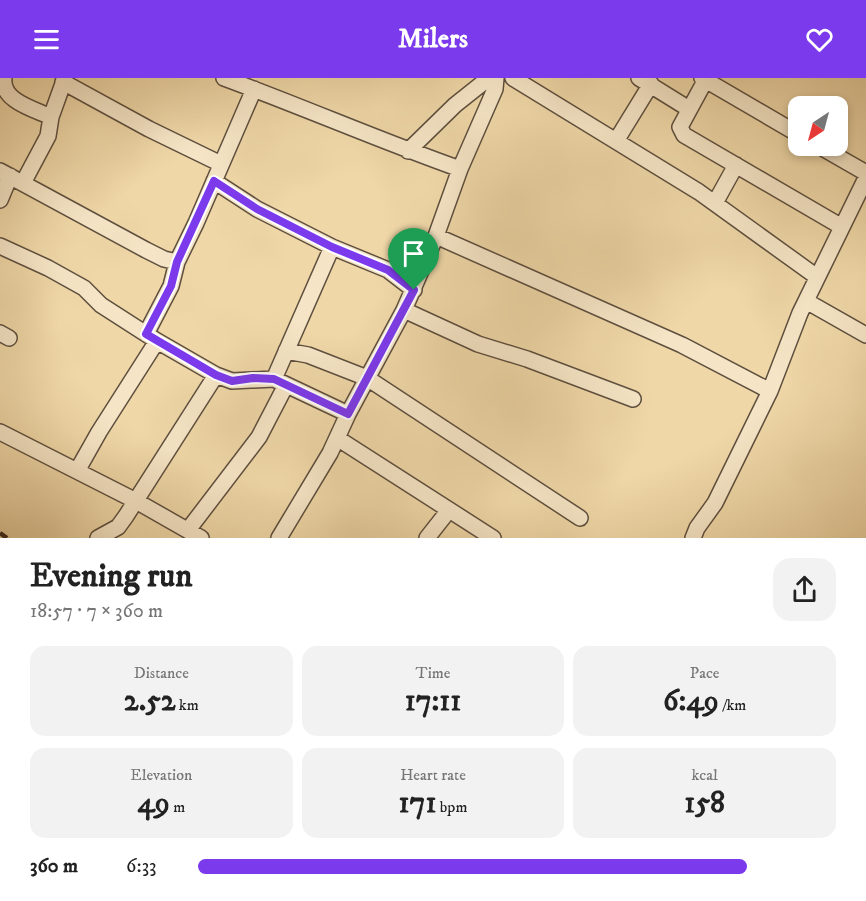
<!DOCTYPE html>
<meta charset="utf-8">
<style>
body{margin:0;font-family:"IM FELL DW Pica",serif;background:#f2f2f2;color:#222;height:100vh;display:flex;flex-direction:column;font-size:22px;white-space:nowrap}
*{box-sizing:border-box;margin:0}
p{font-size:20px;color:#767676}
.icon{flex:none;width:33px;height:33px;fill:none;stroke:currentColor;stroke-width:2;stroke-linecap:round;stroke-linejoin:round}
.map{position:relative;height:460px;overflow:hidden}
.sheet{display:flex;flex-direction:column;background:#fff;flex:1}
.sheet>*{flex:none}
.needle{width:39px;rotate:216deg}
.buttons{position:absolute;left:788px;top:18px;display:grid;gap:12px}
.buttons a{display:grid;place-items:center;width:60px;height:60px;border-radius:12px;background:#fff;box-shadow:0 3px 9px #0003;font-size:30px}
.pin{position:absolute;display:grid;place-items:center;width:51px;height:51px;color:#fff;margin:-62px -26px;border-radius:50% 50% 50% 0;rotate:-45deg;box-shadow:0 0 6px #0007}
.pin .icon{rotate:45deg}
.round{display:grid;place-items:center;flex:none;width:63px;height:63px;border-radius:18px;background:#f2f2f2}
.head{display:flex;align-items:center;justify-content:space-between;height:102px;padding:0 30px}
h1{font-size:33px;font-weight:700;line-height:45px}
.stats{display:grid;grid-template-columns:repeat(3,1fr);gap:9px;height:102px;padding:6px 30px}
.stats div{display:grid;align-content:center;border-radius:15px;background:#f2f2f2;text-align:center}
.stats b{font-size:30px;font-weight:700}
.stats small{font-size:16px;font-weight:400}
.stats p{font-size:16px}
ul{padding:0 30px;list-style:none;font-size:20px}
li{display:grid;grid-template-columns:96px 72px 1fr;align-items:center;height:45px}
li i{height:15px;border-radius:8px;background:#7c3aed}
header{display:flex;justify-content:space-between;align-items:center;height:78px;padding:0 30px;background:#7c3aed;color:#fff;font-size:27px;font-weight:700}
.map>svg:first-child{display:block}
</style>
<header><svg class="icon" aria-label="menu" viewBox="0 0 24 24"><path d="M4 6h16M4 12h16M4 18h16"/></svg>Milers<svg class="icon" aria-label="heart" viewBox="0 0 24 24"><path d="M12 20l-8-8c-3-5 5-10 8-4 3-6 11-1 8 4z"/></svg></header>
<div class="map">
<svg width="866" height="460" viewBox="0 0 866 460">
<rect width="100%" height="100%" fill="#efd7a7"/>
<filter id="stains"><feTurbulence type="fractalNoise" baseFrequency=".00333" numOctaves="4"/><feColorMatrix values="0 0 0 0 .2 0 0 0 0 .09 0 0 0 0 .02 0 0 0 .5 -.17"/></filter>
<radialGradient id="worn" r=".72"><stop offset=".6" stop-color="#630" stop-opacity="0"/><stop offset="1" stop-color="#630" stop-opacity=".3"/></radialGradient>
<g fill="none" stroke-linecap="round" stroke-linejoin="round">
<g stroke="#5e4f3f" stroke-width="18">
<path id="minor" d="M4,0C1,23 34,31 51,39
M224,0C303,29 381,63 460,91
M513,0L699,114L817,199
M639,0L689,31
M702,0L798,56
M705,3L680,49L684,57L842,149
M63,4L149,51L221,86
M616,63L651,6
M819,68L866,95
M408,73L455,27L489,0
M0,93L146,172L164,181L177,184
M214,103L257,131L332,169L388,192L414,212
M23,105L48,58L51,39L65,0
M0,122L10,98
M715,125L736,87
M436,158L682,267L770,313
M0,168L48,190L84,210L101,227L157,263L216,297L232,303L274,301L348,336
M806,223L866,257
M404,232L478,266L527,281L633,321
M0,255L9,260
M146,256L171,208L177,184L196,145L254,11
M286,273L308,277L367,300L580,440
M274,301L332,169
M0,354L136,423L201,460
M337,360L493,460
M77,393L99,354L157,263
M188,452L259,359L286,307
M98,460L118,449L126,438L216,297
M279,460L330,375L348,336L404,232L436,158L460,91L495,11L496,0
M427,460L449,432
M693,460L697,450L715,425L770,313L800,235L866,100"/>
</g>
<use href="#minor" stroke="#f5e5c6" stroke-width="15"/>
<path stroke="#2e221c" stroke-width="4.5" stroke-dasharray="10 10" stroke-linecap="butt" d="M0,455L7,460"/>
</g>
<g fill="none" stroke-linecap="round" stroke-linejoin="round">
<g stroke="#fff" stroke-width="12">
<path id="route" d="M214,103L257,131L332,169L388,192L414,212L348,336L274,301L253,300L232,303L216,297L146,256L171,208L177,184Z"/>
</g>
<use href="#route" stroke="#7c3aed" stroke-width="8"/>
</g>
<rect width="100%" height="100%" filter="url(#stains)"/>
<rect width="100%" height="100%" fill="url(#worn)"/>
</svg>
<div class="buttons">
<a><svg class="needle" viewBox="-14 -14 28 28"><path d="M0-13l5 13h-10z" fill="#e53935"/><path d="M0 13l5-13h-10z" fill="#767676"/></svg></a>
</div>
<div class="pin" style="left:414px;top:212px;background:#1e9e55"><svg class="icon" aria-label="arrive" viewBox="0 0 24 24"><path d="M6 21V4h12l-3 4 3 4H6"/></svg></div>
</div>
<section class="sheet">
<div class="head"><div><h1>Evening run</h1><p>18:57 · 7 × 360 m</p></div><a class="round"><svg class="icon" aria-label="share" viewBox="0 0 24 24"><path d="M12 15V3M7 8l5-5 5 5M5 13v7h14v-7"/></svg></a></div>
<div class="stats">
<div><p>Distance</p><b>2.52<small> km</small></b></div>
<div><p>Time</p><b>17:11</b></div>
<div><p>Pace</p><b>6:49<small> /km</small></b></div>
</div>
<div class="stats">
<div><p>Elevation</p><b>49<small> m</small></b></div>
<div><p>Heart rate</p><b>171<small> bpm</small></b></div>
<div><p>kcal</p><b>158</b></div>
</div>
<ul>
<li><b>360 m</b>6:33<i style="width:86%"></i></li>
</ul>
</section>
